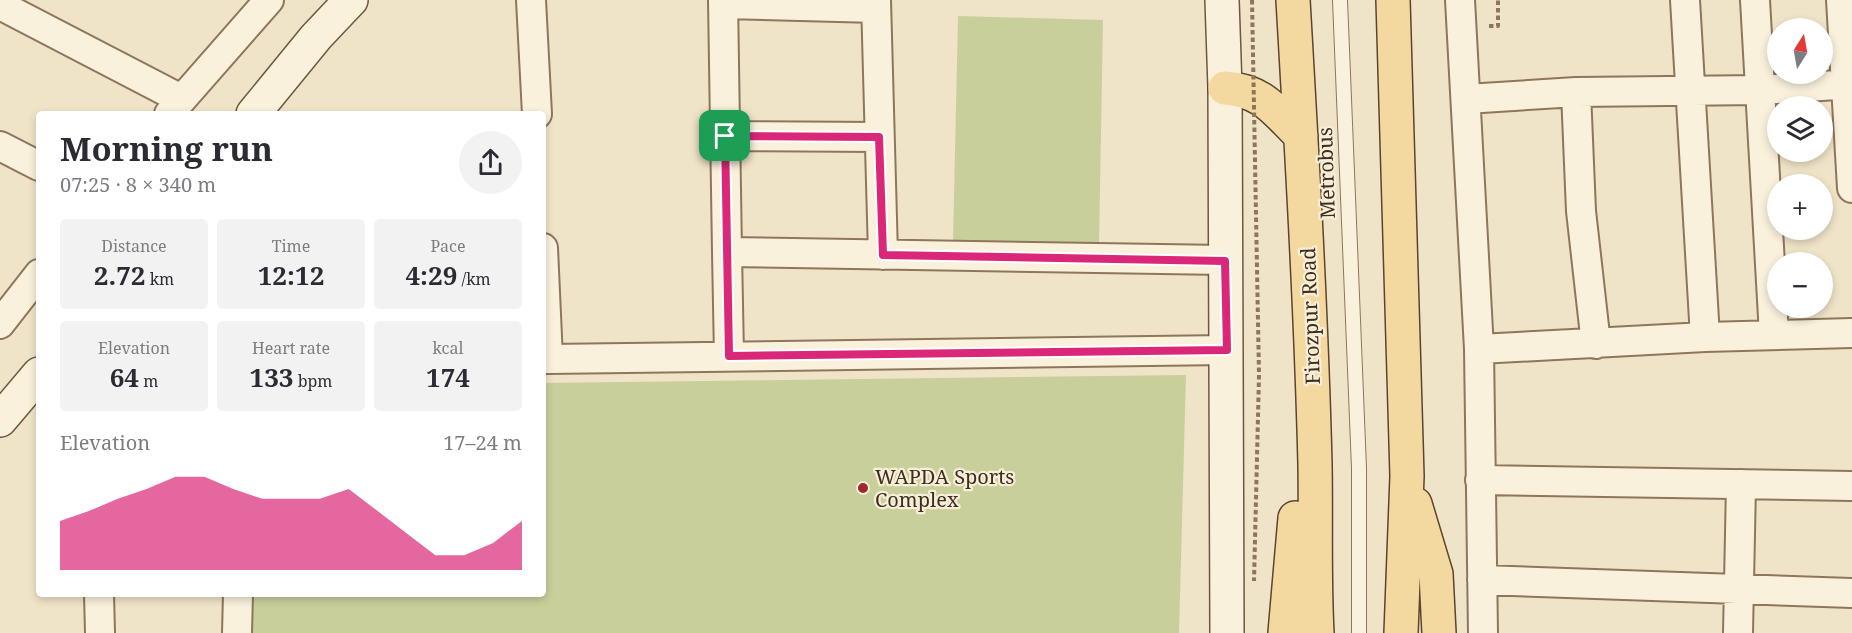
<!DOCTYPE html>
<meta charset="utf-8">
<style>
body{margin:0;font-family:"Noto Serif",serif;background:#f2f2f3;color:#2b2b33;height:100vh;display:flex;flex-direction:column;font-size:22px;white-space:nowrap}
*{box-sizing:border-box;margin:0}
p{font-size:20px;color:#7c7c81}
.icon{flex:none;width:33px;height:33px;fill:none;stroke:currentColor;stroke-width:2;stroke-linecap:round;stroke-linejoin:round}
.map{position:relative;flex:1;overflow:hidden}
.details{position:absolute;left:36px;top:111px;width:510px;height:486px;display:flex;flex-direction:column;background:#fff;border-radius:6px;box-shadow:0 3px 9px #0003}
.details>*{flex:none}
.needle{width:39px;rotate:11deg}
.controls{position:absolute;left:1767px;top:18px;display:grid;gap:12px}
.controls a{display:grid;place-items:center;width:66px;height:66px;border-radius:50%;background:#fff;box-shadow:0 3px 9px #0003;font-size:30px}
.pin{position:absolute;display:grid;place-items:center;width:51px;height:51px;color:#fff;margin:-26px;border-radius:12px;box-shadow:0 3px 9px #0006}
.round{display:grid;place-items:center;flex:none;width:63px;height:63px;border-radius:32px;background:#f2f2f3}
.head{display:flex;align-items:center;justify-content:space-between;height:102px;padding:0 24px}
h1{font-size:33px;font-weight:700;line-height:45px}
.metrics{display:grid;grid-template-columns:repeat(3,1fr);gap:9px;height:102px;padding:6px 24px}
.metrics div{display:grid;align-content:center;border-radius:6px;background:#f2f2f3;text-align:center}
.metrics b{font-size:26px;font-weight:700}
.metrics small{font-size:16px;font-weight:400}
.metrics p{font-size:16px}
.chart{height:168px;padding:12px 24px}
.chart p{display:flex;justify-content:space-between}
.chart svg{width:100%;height:108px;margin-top:6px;fill:#db2777;opacity:.7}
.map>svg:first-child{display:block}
</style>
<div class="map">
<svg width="1852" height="633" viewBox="0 0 1852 633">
<rect width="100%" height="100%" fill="#f0e4c8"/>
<path fill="#c9cf9b" d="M958,16L1103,20L1099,245L953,241Z
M1186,375L1179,633H251V594H543V383Z"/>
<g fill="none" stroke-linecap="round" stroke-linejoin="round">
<g stroke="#8d765c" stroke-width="16">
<path id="lane" d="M1340,0L1359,468V633"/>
</g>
<g stroke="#8d765c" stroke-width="32">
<path id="street" d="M531,0L537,114
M723,0L727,252L1225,260
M876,0L883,255
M1460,0L1479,349L1483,633
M1685,0L1705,337
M1755,0L1774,335
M1841,0L1852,188
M723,4L876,8
M0,5L181,99
M1576,92L1581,211L1596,344
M1466,99L1576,92L1761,90L1852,84
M169,114L269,0
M725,136L879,137
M0,146L39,166
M543,248L548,359H543
M727,252L729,356
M0,324L39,274
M1479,349L1705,337L1852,333
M548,359L1227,350
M1480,480L1852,486
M1482,580L1852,593
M99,594L100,633
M237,633L238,594
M1738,633L1741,484"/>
</g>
<g stroke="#6f573f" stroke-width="36">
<path id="secondary" d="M1222,0L1225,88L1227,633
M253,114L316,37L351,0
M0,420L39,374"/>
</g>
<g stroke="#5b4430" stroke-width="36">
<path id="primary" d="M1293,0C1302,155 1311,309 1315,464C1316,521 1314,577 1317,633
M1393,0L1407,476L1401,633
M1225,88C1264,91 1275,111 1301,136
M1415,504L1436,574L1439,633
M1285,633L1295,518"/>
</g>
<path stroke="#8d765c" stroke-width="4" stroke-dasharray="4.5 3" stroke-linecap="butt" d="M1489,26H1498V0"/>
<use href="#lane" stroke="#faf1dc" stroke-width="14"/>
<use href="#street" stroke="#faf1dc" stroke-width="28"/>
<use href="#secondary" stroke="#faf1dc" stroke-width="33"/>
<use href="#primary" stroke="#f3d9a0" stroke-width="33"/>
<path stroke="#8d765c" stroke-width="4" stroke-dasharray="4.5 3" stroke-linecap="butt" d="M1252,0L1259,375L1254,581"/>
</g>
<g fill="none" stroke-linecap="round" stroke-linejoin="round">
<g stroke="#fff" stroke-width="12">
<path id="route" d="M725,136L879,137L883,255L1225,261L1227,350L729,356Z"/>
</g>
<use href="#route" stroke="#db2777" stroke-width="8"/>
</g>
<circle fill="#9e2a2b" stroke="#f7eed8" stroke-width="2" cx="863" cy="488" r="6"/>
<g text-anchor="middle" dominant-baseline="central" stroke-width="4.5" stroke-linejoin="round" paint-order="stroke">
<g font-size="20" fill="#3d2e20" stroke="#f7eed8">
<text transform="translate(1326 173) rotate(-92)">Metrobus</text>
<text transform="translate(1310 316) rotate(-92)">Firozpur Road</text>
</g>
<g font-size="20" fill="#3d2e20" stroke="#f7eed8" text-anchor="start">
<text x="875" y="476">WAPDA Sports<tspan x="875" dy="23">Complex</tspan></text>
</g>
</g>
</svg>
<div class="controls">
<a><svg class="needle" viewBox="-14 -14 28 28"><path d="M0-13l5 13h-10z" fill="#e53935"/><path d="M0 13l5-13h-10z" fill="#7c7c81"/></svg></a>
<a><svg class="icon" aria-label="layers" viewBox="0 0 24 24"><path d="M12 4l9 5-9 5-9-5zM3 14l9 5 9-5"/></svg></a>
<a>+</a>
<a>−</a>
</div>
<div class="pin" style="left:725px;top:136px;background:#1e9e55"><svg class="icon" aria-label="arrive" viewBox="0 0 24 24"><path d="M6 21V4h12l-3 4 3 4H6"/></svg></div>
<section class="details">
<div class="head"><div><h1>Morning run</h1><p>07:25 · 8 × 340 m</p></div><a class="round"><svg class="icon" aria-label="share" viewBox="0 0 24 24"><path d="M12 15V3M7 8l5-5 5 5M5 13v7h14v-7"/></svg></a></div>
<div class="metrics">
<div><p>Distance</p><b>2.72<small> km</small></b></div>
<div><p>Time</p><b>12:12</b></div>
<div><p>Pace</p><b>4:29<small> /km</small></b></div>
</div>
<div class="metrics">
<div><p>Elevation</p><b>64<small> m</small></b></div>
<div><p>Heart rate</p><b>133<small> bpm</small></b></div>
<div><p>kcal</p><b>174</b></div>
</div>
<div class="chart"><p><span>Elevation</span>17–24 m</p>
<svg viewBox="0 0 160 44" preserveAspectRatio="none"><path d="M0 44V24L10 20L20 15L30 11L40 6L50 6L60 11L70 15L80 15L90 15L100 11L110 20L120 29L130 38L140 38L150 33L160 24V44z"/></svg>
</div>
</section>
</div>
